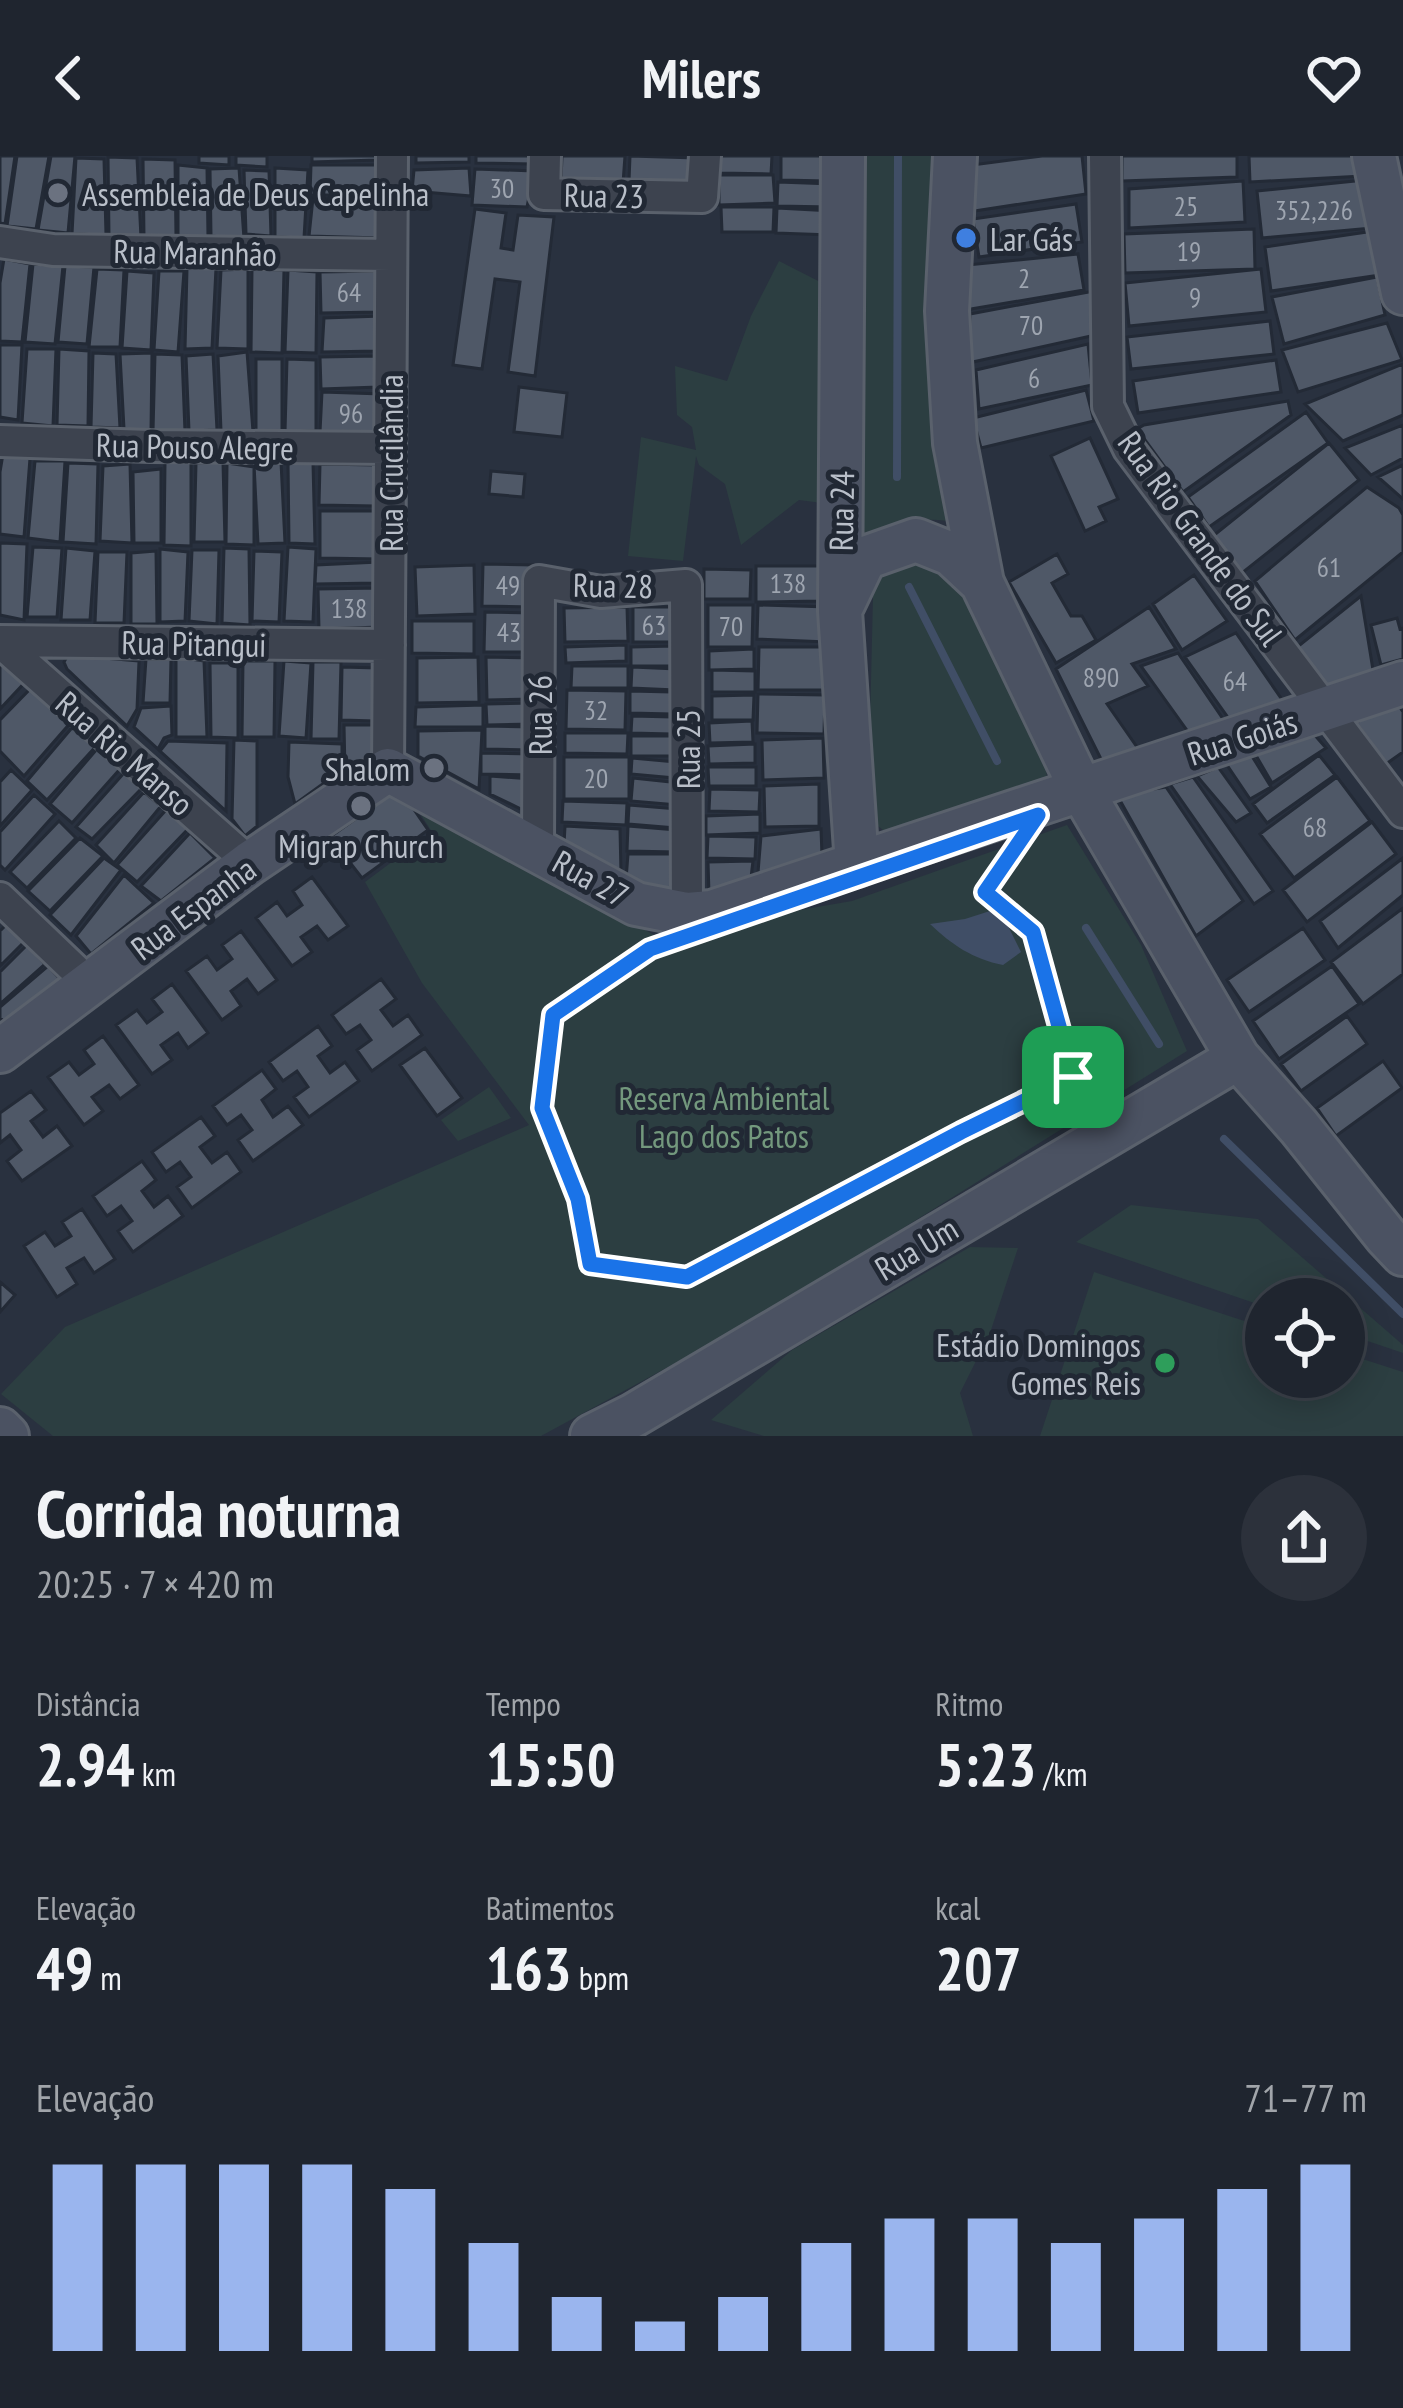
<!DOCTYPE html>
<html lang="pt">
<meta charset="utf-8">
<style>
body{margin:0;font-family:"PT Sans Narrow",sans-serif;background:#2c313b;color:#f1f3f6;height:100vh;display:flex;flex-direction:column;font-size:45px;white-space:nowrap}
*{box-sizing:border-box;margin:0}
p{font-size:39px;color:#a1a5aa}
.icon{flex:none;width:66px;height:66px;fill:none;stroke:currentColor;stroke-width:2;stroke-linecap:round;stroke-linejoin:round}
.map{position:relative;height:1280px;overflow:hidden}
.drawer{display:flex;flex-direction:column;background:#1f252f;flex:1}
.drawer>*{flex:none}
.fabs{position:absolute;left:1245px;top:1122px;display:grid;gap:24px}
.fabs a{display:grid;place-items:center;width:120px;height:120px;border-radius:50%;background:#1f252f;box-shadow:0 6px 30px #0003,0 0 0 3px #3c424b;font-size:60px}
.pin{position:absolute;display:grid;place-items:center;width:102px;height:102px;color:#fff;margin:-51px;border-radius:24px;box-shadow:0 6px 18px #0006}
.round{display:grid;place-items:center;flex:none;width:126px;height:126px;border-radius:63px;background:#2c313b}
.head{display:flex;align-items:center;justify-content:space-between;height:204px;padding:0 36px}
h1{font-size:66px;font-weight:700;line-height:90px}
.figures{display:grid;grid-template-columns:repeat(3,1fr);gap:18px;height:204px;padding:12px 36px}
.figures div{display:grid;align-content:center}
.figures b{font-size:60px;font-weight:700}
.figures small{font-size:33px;font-weight:400}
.figures p{font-size:33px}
.chart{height:336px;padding:24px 36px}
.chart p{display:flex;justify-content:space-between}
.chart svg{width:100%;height:216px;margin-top:12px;stroke:#9ab5ee;stroke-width:6}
header{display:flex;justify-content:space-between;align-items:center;height:156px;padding:0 36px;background:#1f252f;font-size:54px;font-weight:700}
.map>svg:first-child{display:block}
</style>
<header><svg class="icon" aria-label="back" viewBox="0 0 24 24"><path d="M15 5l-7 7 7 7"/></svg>Milers<svg class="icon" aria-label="heart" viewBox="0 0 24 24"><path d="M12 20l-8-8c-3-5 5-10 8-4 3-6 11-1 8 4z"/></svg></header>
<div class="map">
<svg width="1403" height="1280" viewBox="0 0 1403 1280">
<rect width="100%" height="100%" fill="#29313f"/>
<path fill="#2c3e41" d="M859,0H940V247L949,365C915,361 889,366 859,381Z
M779,105L832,132L830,348L799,344L741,389L725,328L699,309L696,300L683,405L628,400L641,281L696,294L692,271L677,259L675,210L727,225L751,160Z
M912,401L952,417L1046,609L1047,624L888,678L878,670L868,652L873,440L882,417Z
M410,642L654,779L852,745L1067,669L1141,789L1187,895L762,1160L541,1280H53L1,1238L65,1171L529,969L422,827L365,726L432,676Z
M489,931L511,962L458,985L441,964Z
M1131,1049L1258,1063L1403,1189V1197L1344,1177V1143H1266V1151L1076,1086Z
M970,1091L1018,1092L990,1177L960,1237L973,1280H764L711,1264L792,1194Z
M1094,1116L1266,1172V1221H1344V1197L1403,1216V1280H1040Z"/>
<path fill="#404e66" d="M990,755L1005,764L1021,796L1003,809C973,803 952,789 930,768L965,763Z"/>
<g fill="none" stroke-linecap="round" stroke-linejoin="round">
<path stroke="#404e66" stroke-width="8" d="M897,321L898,0
M909,431L997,605
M1086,772L1159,888
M1224,983L1403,1158"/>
</g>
<path fill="#4f5867" stroke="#232a36" stroke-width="3" d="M0,0H15L5,68L0,67Z
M17,0H49L36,73L7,70Z
M51,0H75L68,77L38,74Z
M199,0H229V9L199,7Z
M236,0H267V11L236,9Z
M312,0H377V4L312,6Z
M416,0H469V6L416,7Z
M476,0H534L533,8L476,7Z
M562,0H625L623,27L561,24Z
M630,0L697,2L694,28L629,25Z
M718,0H772L771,18L718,17Z
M781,0H829L828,25L781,24Z
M1042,0H1082L1086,38L968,56L972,9Z
M1122,0H1237V21L1122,25Z
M1249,0H1362L1363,20L1250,26Z
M108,1L137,2L141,82L109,81Z
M76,2L104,3L106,79L72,78Z
M143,3L175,4L176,81L144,82Z
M178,9L207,12L208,81L178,80Z
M311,9H384V39H310Z
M239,12L244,83L211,80L210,13Z
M275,12L308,14L304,82L275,81Z
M469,12L471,40L412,35L414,14Z
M475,13L534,15L527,51L472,49Z
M244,14L269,15L271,80L246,78Z
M719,19H773L775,47L719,49Z
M1365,24L1372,72L1262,82L1257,35Z
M1243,25L1245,66L1129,72V33Z
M778,26L833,28L832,51L777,50Z
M313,42L379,44L381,82L309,80Z
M1076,48L1082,86L979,101L973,63Z
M721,51H774L773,76H722Z
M777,52L833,55L832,79L776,77Z
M475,53L506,57L501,92L513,94L518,59L554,61L535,220L508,216L520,126L495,123L482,213L453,209Z
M1254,73L1255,113L1125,117L1124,78Z
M1374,75L1380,119L1271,135L1265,91Z
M1078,98L1084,134L965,154L967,109Z
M4,103L30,108L22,186L0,185V127Z
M33,108L63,110L55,188L25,186Z
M65,110L94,111L87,188L58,186Z
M187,112H216L212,192L185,193Z
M97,113L124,114L120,191H89Z
M248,113V193L217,192L221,114Z
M252,113L284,114L282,197L251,196Z
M1261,113L1266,156L1129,170L1125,127Z
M288,114L317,116L316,197L285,196Z
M127,115L154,117L151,194L122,192Z
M159,115H184L178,196L154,194Z
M378,115L379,156L321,157L320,116Z
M1377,121L1385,159L1284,188L1272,141Z
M1094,135L1091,180L968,207L970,158Z
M382,160L379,195L322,196L324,162Z
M1270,165L1274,198L1131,213L1127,181Z
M1387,167L1402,204L1298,236L1282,194Z
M1088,188L1092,229L979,253L976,214Z
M0,189H22L18,264L0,261Z
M27,193H56L53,270L22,267Z
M59,193L89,195L88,270L57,269Z
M247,196L253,276L221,275L218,200Z
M93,197L116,198L120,272L91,271Z
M152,197L151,276L124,273L120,198Z
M155,198L182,199L185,276L153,275Z
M213,198L217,274L189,275L186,200Z
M379,200V231L321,233L320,201Z
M256,203H282V277H256Z
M287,203L316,204V275L285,276Z
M1276,204L1281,236L1138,257L1133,225Z
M1403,208V259L1343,285L1305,248Z
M519,231L567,237L562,281L514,276Z
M1086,234L1094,265L981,292L973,262Z
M322,236L382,238L380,279L320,276Z
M1288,245L1291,259L1183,336L1137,273L1144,269Z
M1306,256L1328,287L1209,371L1188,341Z
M1403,269V302L1371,319L1345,292Z
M1090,282L1118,343L1099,351L1106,365L1085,375L1051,300Z
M1329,287L1359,324L1242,417L1213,380Z
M3,298L30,302L24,381L0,378V316Z
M35,305H65L60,386L28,382Z
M191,305V390L164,389L165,306Z
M223,306L225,386H194L196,307Z
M281,306L285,387L258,388L254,308Z
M288,306L313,307L315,388L289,387Z
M68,307L98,308L96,388L63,386Z
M227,307L254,311V389L226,388Z
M130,308L132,387L100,385L103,310Z
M320,308L377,309L376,350L319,349Z
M1403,309V343L1378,321Z
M161,313V387H134L133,316Z
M491,315L525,318L523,341L489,338Z
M1367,331L1399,352L1403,359V396L1295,484L1255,425Z
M320,355H381V403L320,402Z
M0,387L27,388L24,464L0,459Z
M33,391L62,392L57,461H27Z
M288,391L316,393L313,466L284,465Z
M66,392L95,395L90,464H61Z
M224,392L249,393L250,469L222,467Z
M160,393L188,396L185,465L160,466Z
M192,394H219L217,468L189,465Z
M156,395L157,468H131V397Z
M254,395L282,396L279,466L252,465Z
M98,396H127L124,467H95Z
M1057,398L1068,418L1052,427L1071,460H1082L1096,484L1056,507L1009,426Z
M379,406L377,427L315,428L316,409Z
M483,408L535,409L534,451L482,450Z
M474,409L475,458L417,460L415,411Z
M756,410H821V445L756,446Z
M704,413L751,414L750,443H704Z
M1194,419L1227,465L1182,494L1153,448Z
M380,432L381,471L319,473L318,433Z
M1361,440L1373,514L1325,537L1296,492Z
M708,449H753L752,491H708Z
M758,449L829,451L828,486L757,483Z
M627,451L628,485L565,486L564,452Z
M633,451H676V486H633Z
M1149,451L1176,493L1132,508L1148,530L1107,548L1139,594L1103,607L1056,513Z
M485,456L534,457L533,496H484Z
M1397,462L1400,473L1403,472V503L1381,509L1371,469Z
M412,465H474V498L412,497Z
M1236,477L1285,548L1232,567L1185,501Z
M626,489V505L566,507L565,491Z
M675,490V510H631V491Z
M759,491H827V534H758Z
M754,493V513L709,514V495Z
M1178,497L1225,566L1194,584L1141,510Z
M0,499L28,523L0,553Z
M68,499L139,505L137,553L127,570L67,513L64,506Z
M176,501L204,505L207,581H176Z
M478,501L479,546L417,547V502Z
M486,501L535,502L533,543L487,544Z
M146,503H171L170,547H143Z
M243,505H275L274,581H242Z
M284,505L311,507L306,582L279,580Z
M313,506H341L339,583H311Z
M210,507H238V582L211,581Z
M572,510H628V532H571Z
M342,511L377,512L376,565L341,564Z
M632,511L677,513L676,534L631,532Z
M712,514L755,515V536H712Z
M35,528L72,565L24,620L0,595V564Z
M567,534L626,535L625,574L566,573Z
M630,535L672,536V558L630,557Z
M758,538L825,539L824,578L757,577Z
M754,539L753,564H712V540Z
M1393,541L1403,556V596L1386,608L1356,567Z
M534,547V568L487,569L486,548Z
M483,549V571H415L416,551Z
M171,550L172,579L164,582L158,593L134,571L141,552Z
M632,560L673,561L672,578L631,577Z
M752,565L753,586L710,587L709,567Z
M76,567L98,588L47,644L27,625Z
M344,569H379V596L345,615Z
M485,570L533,571L532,594L485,593Z
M482,574L479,633L418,600V575Z
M1312,576L1326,592L1272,627L1254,596Z
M565,577H628L627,598L565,597Z
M631,580H673L672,600H631Z
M823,582L824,622L763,624L762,584Z
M234,584L257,585V670L245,680L232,663Z
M168,585L227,587L226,655L160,595Z
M289,586L342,588V614L295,648L288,621Z
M755,588V607L709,608L708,590Z
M97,593L120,613L72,667L50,648Z
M481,597L533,598L532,619L481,618Z
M1250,597L1271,631L1250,643L1227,609Z
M1319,599L1335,619L1267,667L1253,648Z
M564,601H629V643H564Z
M632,602L676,606L675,622L631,618Z
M708,611H756V630H709Z
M1218,611L1251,657L1236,666L1197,620Z
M11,614L32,634L0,670V626Z
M124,617L142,632L92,683L76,671Z
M490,620L532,623L529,657L490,638Z
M1193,621L1273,735L1254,748L1170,628Z
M1337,621L1370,665L1294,722L1260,678Z
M633,622L680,627L678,649L631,645Z
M819,628V670L765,671L764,630Z
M1166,631L1243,745L1196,780L1117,639Z
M399,632L428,674L362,722L330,681Z
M710,633L760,634L759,656L709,655Z
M144,636L161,650L114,707L96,689Z
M34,639L55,658L5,714L0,709V676Z
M563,645L627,647L626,669L562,666Z
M629,649L678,653L676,672L628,668Z
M166,654L188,673L137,726L117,709Z
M760,658V677L706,679V660Z
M59,665L76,682L27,732L10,716Z
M1372,666L1396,698L1307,766L1283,734Z
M565,670L620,673L621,718L564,689Z
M628,670L677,674V696L627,695Z
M821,673L822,700L757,729L761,680Z
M190,677L215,702L161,745L141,730Z
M708,680L756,681L755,703L707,702Z
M80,682L103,700L50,755L28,735Z
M628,698H677L675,743L626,724Z
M104,702L121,714L71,779L50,759Z
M1403,702V739L1338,792L1320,765Z
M753,705L750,730L709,738L708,706Z
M124,719L154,747L91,798L76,780Z
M312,721L348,770L328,784L317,770L301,781L312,796L292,810L256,762L277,746L287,760L302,749L293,735Z
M1403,752V818L1363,848L1331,806Z
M6,769L24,786L0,810V775Z
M1303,772L1325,804L1249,856L1227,824Z
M241,775L277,824L258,838L247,823L231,835L241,850L222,864L186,815L207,800L217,814L232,803L222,789Z
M27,789L45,808L0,848V816Z
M48,810L61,824L7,868L0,862V851Z
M1332,810L1359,848L1279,903L1253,865Z
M381,823L396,843L381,854L393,870L408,859L422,879L372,915L357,894L371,884L360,869L346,878L332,859Z
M172,828L208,877L188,892L178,877L161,889L172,904L152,918L116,869L137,854L147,867L162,856L152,843Z
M1347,860L1367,888L1301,935L1281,908Z
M318,870L332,890L318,900L330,917L345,906L359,925L309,961L294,941L308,931L297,915L283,925L269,906Z
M103,880L139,929L120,943L109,929L92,941L103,955L84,969L48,921L69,906L79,919L94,908L84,894Z
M425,892L462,942L437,960L400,909Z
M1383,905L1402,932L1336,980L1317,952Z
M262,914L276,933L262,944L273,961L288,950L303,969L253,1005L238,984L252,974L241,959L227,969L213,950Z
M31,935L46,954L31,965L43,981L57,970L72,990L22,1025L7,1005L21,994L10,979L0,987V957Z
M201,961L215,980L200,991L212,1007L227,996L241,1016L192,1052L177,1031L191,1021L180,1006L166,1016L152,996Z
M142,1005L156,1024L142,1035L154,1051L168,1040L183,1060L133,1096L118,1075L132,1065L121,1050L107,1060L93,1040Z
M82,1053L115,1103L94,1117L84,1102L67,1112L77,1128L57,1141L24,1090L45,1076L55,1090L71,1080L62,1066Z
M0,1126L15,1139L0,1156Z"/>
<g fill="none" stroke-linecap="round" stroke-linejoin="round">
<g stroke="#5a616c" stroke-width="36">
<path id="street" d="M545,0L544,38L702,41L705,0
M1105,0L1108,250L1129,293L1403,656
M0,86L53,94L391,99
M0,285L150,290L390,292
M0,485L389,489
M0,486L250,707
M388,614L392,0
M538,693L539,425L601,436L686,429L687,758
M0,742L91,829"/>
</g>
<g stroke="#5a616c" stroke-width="48">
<path id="secondary" d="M843,0L840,455L857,709
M955,0L947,155L955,287L982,427L1082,635L1238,902L1299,971L1386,1080L1403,1098
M1374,0L1403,137
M843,448L865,402L916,384L951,398L982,427
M0,895L250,707L388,614L636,748L687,758L712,756L1403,527
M0,1273L7,1280
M592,1280L634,1259L1238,902"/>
</g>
<path stroke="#4b5b5f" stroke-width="4.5" stroke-dasharray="9 9" stroke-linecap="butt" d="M1017,690L985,736L1033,776L1073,921L1090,948
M660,789L650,793L553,859L542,952L578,1043L590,1108L687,1121L961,976L1073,921"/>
<use href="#street" stroke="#3d434f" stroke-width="30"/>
<use href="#secondary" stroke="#4b5262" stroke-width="42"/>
</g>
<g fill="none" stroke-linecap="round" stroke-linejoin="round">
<g stroke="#fff" stroke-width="24">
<path id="route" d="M1038,659L985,736L1033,776L1073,921L961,976L687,1121L590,1108L578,1043L542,952L553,859L650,793Z"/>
</g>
<use href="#route" stroke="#1a73e8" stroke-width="15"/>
</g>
<g fill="#6b7280" stroke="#212834" stroke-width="4.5">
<circle cx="58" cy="37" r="12"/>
<circle cx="434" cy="612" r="12"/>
<circle cx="361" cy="650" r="12"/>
</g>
<circle fill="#3f7fe0" stroke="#212834" stroke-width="4.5" cx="966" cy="82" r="12"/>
<circle fill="#2e9e5b" stroke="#212834" stroke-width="4.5" cx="1165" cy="1207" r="12"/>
<g text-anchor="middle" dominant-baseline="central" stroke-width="10" stroke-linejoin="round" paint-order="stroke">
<g font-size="27" fill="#9ea5b0">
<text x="502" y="32">30</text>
<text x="1186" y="50">25</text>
<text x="1314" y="54">352,226</text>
<text x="1189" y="95">19</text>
<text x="1024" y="122">2</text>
<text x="349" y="136">64</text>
<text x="1195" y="141">9</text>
<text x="1031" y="169">70</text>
<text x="1034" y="222">6</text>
<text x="351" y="257">96</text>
<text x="1329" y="411">61</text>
<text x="788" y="427">138</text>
<text x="508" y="429">49</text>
<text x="349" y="452">138</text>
<text x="654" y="469">63</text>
<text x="731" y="470">70</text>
<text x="509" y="476">43</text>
<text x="1101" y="521">890</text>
<text x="1235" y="525">64</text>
<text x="596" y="554">32</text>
<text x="596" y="622">20</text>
<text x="1315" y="671">68</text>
</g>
<g font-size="33" fill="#b9bfc9" stroke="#212834" text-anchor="start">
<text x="82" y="37">Assembleia de Deus Capelinha</text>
<text x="990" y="82">Lar Gás</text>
<text x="410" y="612" text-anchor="end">Shalom</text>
<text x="361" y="689" text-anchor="middle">Migrap Church</text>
<text x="1141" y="1188" text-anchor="end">Estádio Domingos<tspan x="1141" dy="38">Gomes Reis</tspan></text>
</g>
<g font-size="33" fill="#b9bfc9" stroke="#212834">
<text transform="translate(604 39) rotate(1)">Rua 23</text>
<text transform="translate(195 96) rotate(1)">Rua Maranhão</text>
<text transform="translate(195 290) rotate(1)">Rua Pouso Alegre</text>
<text transform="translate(390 307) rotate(-90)">Rua Crucilândia</text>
<text transform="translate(841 355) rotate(-89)">Rua 24</text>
<text transform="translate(1201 382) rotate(54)">Rua Rio Grande do Sul</text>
<text transform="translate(613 429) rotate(1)">Rua 28</text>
<text transform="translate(194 487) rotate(1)">Rua Pitangui</text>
<text transform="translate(539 559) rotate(-90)">Rua 26</text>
<text transform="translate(1242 581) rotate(-18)">Rua Goiás</text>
<text transform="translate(687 593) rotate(-90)">Rua 25</text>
<text transform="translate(125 597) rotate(41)">Rua Rio Manso</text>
<text transform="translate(591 722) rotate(29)">Rua 27</text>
<text transform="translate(193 752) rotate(-37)">Rua Espanha</text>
<text transform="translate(916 1092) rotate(-31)">Rua Um</text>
</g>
<g font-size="33" fill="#73987d" stroke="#212834">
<text x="724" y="941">Reserva Ambiental<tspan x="724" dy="38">Lago dos Patos</tspan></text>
</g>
</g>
</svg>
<div class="fabs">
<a><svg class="icon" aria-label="locate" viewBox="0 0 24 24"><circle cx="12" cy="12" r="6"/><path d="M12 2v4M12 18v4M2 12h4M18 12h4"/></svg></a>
</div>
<div class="pin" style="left:1073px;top:921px;background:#1e9e55"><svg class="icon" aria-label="arrive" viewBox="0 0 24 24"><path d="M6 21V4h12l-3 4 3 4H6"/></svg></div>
</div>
<section class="drawer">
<div class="head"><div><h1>Corrida noturna</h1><p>20:25 · 7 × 420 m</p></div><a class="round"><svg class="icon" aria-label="share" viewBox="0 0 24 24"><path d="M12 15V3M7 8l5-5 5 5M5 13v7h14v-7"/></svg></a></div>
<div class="figures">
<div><p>Distância</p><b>2.94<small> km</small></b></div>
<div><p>Tempo</p><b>15:50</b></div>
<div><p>Ritmo</p><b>5:23<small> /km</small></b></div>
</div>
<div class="figures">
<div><p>Elevação</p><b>49<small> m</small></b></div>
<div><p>Batimentos</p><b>163<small> bpm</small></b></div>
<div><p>kcal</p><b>207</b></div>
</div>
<div class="chart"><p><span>Elevação</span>71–77 m</p>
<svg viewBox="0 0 160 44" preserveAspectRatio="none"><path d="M5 44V6M15 44V6M25 44V6M35 44V6M45 44V11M55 44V22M65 44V33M75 44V38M85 44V33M95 44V22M105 44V17M115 44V17M125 44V22M135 44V17M145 44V11M155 44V6"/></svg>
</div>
</section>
